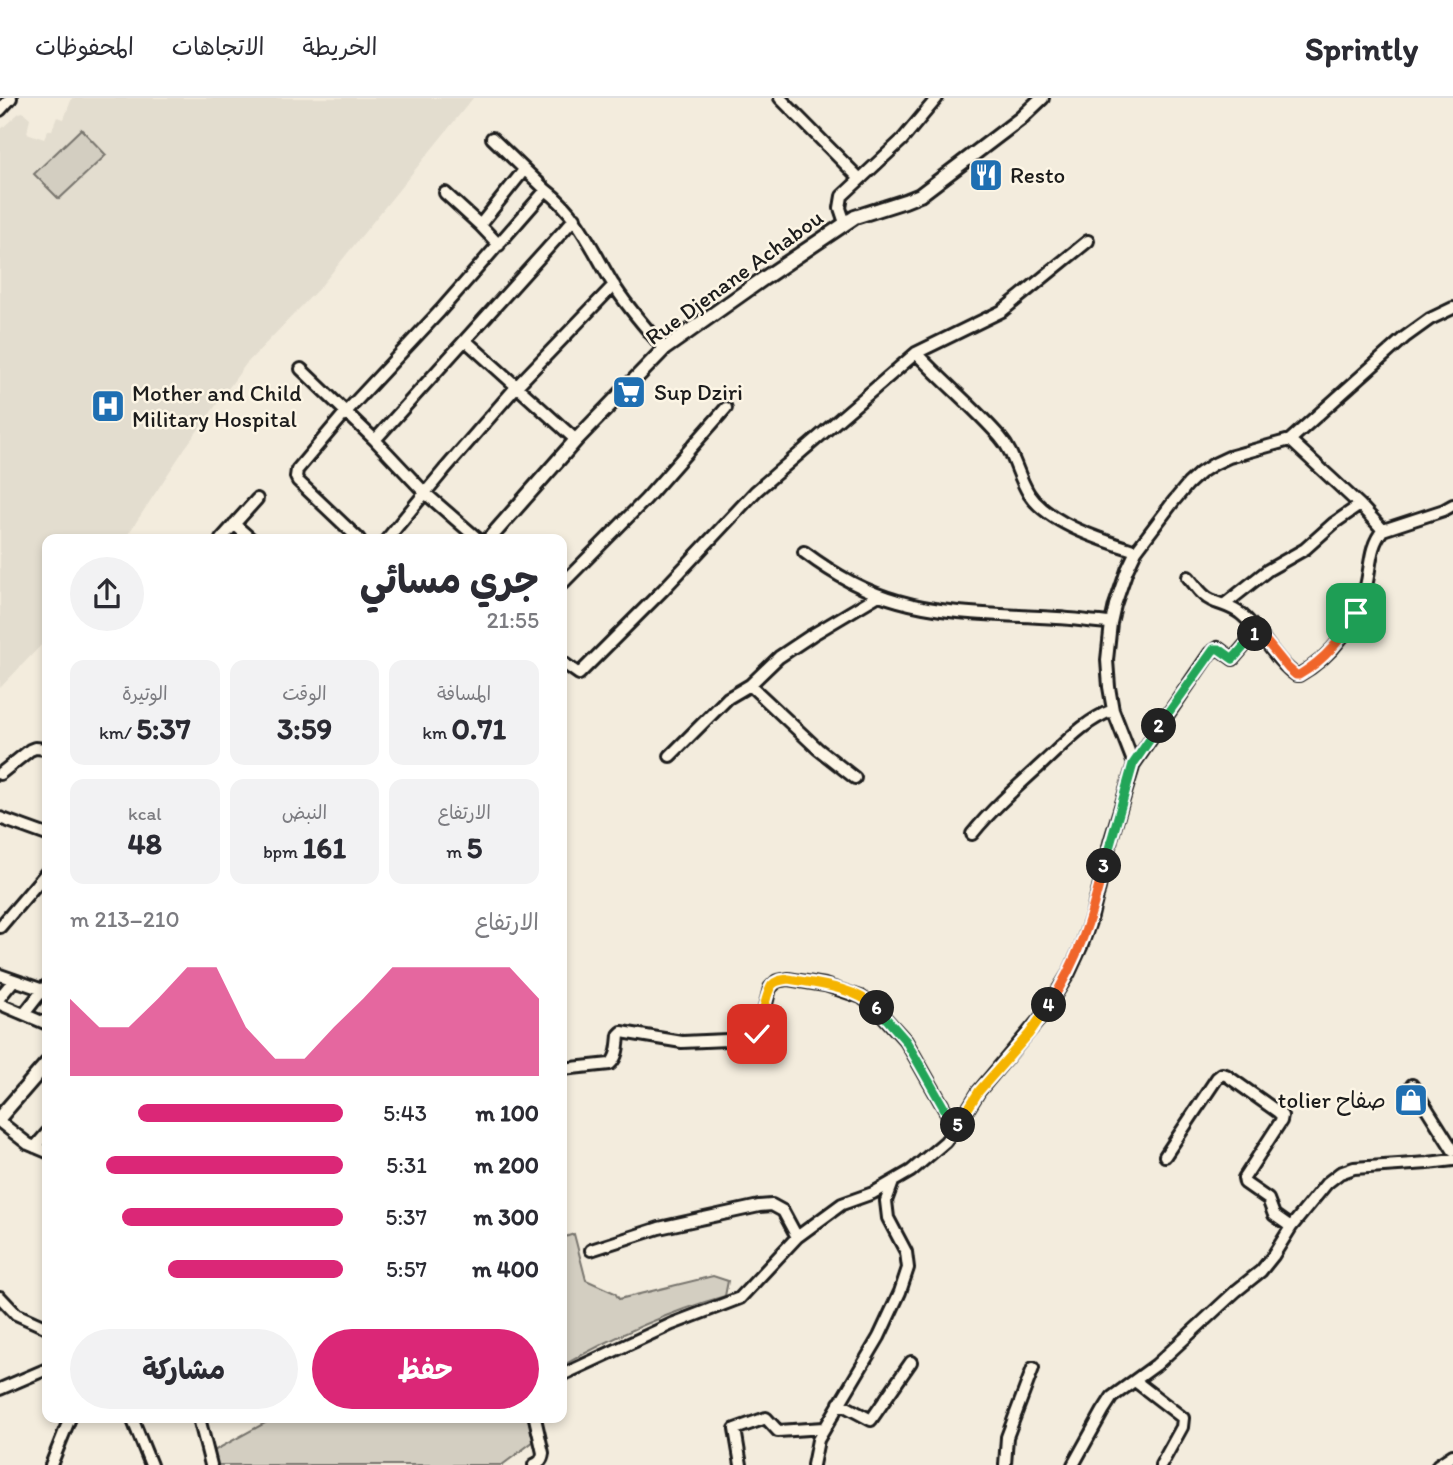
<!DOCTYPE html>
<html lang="ar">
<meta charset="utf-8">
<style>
body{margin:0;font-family:Itim,"Playpen Sans Arabic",sans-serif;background:#f2f2f3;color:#2b2b33;direction:rtl;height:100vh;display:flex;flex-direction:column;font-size:26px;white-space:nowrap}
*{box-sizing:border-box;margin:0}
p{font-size:23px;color:#7c7c81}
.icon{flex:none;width:38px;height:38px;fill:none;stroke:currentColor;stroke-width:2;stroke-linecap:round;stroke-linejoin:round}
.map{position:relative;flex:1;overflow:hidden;direction:ltr}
.details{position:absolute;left:42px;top:436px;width:525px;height:889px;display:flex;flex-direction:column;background:#fff;border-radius:14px;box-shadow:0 4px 10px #0003;direction:rtl}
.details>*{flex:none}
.pin{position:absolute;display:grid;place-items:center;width:60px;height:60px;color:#fff;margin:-30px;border-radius:14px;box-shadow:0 4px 10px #0006}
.km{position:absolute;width:35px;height:35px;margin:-18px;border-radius:50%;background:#222;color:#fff;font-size:19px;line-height:35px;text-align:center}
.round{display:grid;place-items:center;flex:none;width:74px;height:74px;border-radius:37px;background:#f2f2f3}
.head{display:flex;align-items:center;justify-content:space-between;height:119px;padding:0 28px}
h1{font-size:38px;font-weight:700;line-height:52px}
.metrics{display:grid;grid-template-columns:repeat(3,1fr);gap:10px;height:119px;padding:7px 28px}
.metrics div{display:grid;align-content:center;border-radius:14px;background:#f2f2f3;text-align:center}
.metrics b{font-size:30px;font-weight:700}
.metrics small{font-size:19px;font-weight:400}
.metrics p{font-size:19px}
.chart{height:196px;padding:14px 28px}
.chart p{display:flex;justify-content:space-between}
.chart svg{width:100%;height:126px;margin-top:7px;fill:#db2777;opacity:.7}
.button{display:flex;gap:14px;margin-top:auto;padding:14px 28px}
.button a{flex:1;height:80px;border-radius:42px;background:#db2777;color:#fff;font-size:28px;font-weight:700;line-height:80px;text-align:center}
.button a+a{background:#f2f2f3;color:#2b2b33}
ul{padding:0 28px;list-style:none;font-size:23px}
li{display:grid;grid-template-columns:112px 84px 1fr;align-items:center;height:52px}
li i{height:18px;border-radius:9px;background:#db2777}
header{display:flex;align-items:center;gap:42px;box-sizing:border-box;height:98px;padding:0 35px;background:#fff;border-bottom:2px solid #e1e1e2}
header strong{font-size:33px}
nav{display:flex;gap:38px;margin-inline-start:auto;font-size:24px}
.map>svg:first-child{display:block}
</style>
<header>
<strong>Sprintly</strong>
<nav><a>الخريطة</a><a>الاتجاهات</a><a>المحفوظات</a></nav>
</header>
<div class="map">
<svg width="1453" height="1367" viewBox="0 0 1453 1367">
<rect width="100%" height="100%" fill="#f3ecdd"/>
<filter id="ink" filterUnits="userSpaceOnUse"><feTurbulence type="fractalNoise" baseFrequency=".0143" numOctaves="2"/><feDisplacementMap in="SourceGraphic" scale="14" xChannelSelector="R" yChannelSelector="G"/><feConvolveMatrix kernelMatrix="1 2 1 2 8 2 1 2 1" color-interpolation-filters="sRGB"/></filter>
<g filter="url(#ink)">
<path fill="#e3ddcf" d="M72,0H473L321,188L246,266L185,350L125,441H47V541L0,590V32L19,15L23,14L30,20L27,35L44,41L48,32H52L57,19L64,21Z"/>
<path fill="#d3cec1" stroke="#78756e" stroke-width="2" d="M81,31L106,57L59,101L34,76Z
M574,1136L586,1182L615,1195L619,1201L713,1178L728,1183L725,1198C668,1214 613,1239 562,1268V1140Z
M274,1320H528L534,1343L502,1367H215L210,1355Z"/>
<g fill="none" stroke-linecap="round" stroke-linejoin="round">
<g stroke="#1c1c1c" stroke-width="16">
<path id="minor" d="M780,0L860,81
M0,12L11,0
M492,40L546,92
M445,95L480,127L499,147
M845,125L840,110L842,98L902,42L937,0
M480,127L524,72
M465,242L576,342
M916,255C943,284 974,309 1000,339C1015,356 1017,377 1029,396C1049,426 1103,442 1136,453
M301,271L375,342L425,395L478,441
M375,342L575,120
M1290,342L1360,407L1383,432
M234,426L251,441
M221,441L257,401
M359,441L298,383L296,379L297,372L345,315L440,213L546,92C578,116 593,153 613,186C627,209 646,230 664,251
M387,441L444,372L517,288L614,187
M804,454C832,475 865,494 898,503C949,518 1005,516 1057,520C1075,521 1093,524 1111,525
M1188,479C1195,486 1201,498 1211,502C1221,507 1231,508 1241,516C1262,533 1274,562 1296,577H1299C1333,558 1357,525 1366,488C1371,469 1369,448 1383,432L1444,412L1453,407
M562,486L646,401L726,310
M1225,506L1268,472L1305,451L1334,425L1360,407
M562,564L579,576L663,492L756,393L916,255L1002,213L1088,143
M750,587L818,651L855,680
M670,658L728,600L750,587L779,559L812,537L879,497
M1134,666L1210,555L1218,550L1233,561L1257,533
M0,676L30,652L35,650L47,651
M0,720L47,737
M972,736C993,710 1018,688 1043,665C1064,646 1085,622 1113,612
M0,829L47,774
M0,877L43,892
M0,899L14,882
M0,906L47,926
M24,916L46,888
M562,971L610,966C618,959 618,947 619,937L622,934L682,944L750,941L757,936L761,926L770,890L777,883L788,881L825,887L861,899L875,909L906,943L948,1017L955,1032
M1412,987L1453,1052
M0,1024L28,1046L47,1054
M35,1049L47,1035
M1165,1058L1217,980L1222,976L1226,977L1278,1014L1282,1018L1281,1023L1244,1080L1245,1085L1268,1101L1274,1117L1291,1129
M591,1152L659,1130L759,1108L772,1107L783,1113L797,1139
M0,1199L16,1216L47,1230
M562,1277L672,1226L740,1200L797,1139L842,1106L873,1095L911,1073L945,1044L955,1032L979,993L1042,918L1069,875L1081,849L1092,818L1111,741L1134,666L1113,612L1109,589L1107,562L1111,525L1115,507L1127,472L1136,453L1173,404L1188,386L1200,375L1214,366L1229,359L1290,342L1405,239L1430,221L1453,210
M1135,1283L1183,1320L1182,1329L1161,1367
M0,1291L47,1271
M839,1305L871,1322L911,1264
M132,1320L151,1367
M199,1320L211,1367
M51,1367L70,1320
M534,1367C540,1364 542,1362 543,1355L535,1320
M741,1367L735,1331L766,1320L778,1333L824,1330
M813,1367L818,1342L879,1239L900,1194L908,1170L906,1154L888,1120L886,1103L893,1084
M1005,1367L1007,1339L1033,1270
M1073,1367L1103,1313L1112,1299L1156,1267L1236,1193L1261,1173L1273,1158L1291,1129L1327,1085L1340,1075L1354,1070L1428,1065L1453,1062
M1438,1367L1453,1357"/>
</g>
<g stroke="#1c1c1c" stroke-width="18">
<path id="major" d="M489,441L576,342L664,251L763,181L855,119L905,103L920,97L1020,21L1042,0
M0,1019L47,965"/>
</g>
<use href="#minor" stroke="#fcf5e5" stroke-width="10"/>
<use href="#major" stroke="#fcf5e5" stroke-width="12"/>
</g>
</g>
<g fill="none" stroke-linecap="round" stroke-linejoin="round" filter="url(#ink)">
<g stroke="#fff" stroke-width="14">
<path id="split-1" d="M1255,536L1258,533L1288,570L1296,577H1299C1326,561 1342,541 1356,515"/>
</g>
<g stroke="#fff" stroke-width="14">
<path id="split-2" d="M1159,628L1214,551H1219L1233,561L1255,536"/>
</g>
<g stroke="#fff" stroke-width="14">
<path id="split-3" d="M1104,768L1133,666L1159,628"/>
</g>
<g stroke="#fff" stroke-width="14">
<path id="split-4" d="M1049,907C1079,861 1091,820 1104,768"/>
</g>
<g stroke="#fff" stroke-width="14">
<path id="split-5" d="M958,1027L979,993L1029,936L1049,907"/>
</g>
<g stroke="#fff" stroke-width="14">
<path id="split-6" d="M877,910L906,943L948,1017L955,1032L958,1027"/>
</g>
<g stroke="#fff" stroke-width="14">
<path id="split-7" d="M757,936C762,924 765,896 772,887C776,882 782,882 788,881C818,886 854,889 877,910"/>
</g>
<use href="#split-1" stroke="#f0652b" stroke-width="9"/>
<use href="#split-2" stroke="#22a559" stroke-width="9"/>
<use href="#split-3" stroke="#22a559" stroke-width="9"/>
<use href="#split-4" stroke="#f0652b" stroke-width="9"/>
<use href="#split-5" stroke="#f5b400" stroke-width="9"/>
<use href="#split-6" stroke="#22a559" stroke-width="9"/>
<use href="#split-7" stroke="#f5b400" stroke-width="9"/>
</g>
<defs>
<g id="restaurant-square" transform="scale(1.75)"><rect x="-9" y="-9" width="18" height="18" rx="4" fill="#1f6fb2" stroke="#fcf5e5"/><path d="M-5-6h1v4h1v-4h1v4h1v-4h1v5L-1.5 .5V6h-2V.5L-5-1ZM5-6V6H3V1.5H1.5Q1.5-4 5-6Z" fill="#fff"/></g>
<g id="supermarket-square" transform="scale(1.75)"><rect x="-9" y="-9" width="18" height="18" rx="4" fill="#1f6fb2" stroke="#fcf5e5"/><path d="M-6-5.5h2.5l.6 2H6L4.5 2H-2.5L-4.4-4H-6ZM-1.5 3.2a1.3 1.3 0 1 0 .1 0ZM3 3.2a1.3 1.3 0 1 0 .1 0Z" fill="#fff"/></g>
<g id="hospital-square" transform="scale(1.75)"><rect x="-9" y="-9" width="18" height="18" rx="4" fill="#1f6fb2" stroke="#fcf5e5"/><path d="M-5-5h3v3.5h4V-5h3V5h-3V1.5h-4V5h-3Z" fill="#fff"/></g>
<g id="shop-square" transform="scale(1.75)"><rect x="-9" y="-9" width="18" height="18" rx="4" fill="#1f6fb2" stroke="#fcf5e5"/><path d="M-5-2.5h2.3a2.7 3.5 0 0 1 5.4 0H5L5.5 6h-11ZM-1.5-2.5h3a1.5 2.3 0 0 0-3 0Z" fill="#fff"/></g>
</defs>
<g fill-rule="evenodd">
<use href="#restaurant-square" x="986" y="77"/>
<use href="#supermarket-square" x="629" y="294"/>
<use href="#hospital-square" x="108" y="308"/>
<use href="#shop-square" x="1411" y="1002"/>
</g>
<g text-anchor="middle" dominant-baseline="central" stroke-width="5" stroke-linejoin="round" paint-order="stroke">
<g font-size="23" fill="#1c1c1c" stroke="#fcf5e5" text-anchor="start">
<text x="1010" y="77">Resto</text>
<text x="654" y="294">Sup Dziri</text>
<text x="132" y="295">Mother and Child<tspan x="132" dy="26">Military Hospital</tspan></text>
<text x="1386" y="1002" text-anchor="end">tolier صفاح</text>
</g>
<g font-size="23" fill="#1c1c1c" stroke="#fcf5e5">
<text transform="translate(734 179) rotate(-36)">Rue Djenane Achabou</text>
</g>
</g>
</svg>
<div class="pin" style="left:1356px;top:515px;background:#1e9e55"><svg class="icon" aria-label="arrive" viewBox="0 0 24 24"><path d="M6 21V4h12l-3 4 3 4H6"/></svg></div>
<div class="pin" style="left:757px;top:936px;background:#d93025"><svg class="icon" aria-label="check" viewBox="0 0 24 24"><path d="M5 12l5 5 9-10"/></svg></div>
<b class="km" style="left:1255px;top:536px">1</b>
<b class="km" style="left:1159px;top:628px">2</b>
<b class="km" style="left:1104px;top:768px">3</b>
<b class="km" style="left:1049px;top:907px">4</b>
<b class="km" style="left:958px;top:1027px">5</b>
<b class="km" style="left:877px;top:910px">6</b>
<section class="details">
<div class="head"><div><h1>جري مسائي</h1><p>21:55</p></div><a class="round"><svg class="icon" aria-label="share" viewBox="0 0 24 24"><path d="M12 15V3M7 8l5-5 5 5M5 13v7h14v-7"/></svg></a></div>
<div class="metrics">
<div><p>المسافة</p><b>0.71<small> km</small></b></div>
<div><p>الوقت</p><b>3:59</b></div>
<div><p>الوتيرة</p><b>5:37<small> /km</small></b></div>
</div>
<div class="metrics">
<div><p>الارتفاع</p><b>5<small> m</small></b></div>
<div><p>النبض</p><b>161<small> bpm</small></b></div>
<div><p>kcal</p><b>48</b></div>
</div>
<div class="chart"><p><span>الارتفاع</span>210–213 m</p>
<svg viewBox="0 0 160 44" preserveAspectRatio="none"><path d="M0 44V17L10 27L20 27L30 17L40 6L50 6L60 27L70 38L80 38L90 27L100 17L110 6L120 6L130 6L140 6L150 6L160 17V44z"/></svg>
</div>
<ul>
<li><b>100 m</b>5:43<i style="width:75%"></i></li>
<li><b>200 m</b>5:31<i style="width:87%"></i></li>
<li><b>300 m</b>5:37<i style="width:81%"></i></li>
<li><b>400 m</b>5:57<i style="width:64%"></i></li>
</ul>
<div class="button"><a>حفظ</a><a>مشاركة</a></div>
</section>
</div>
